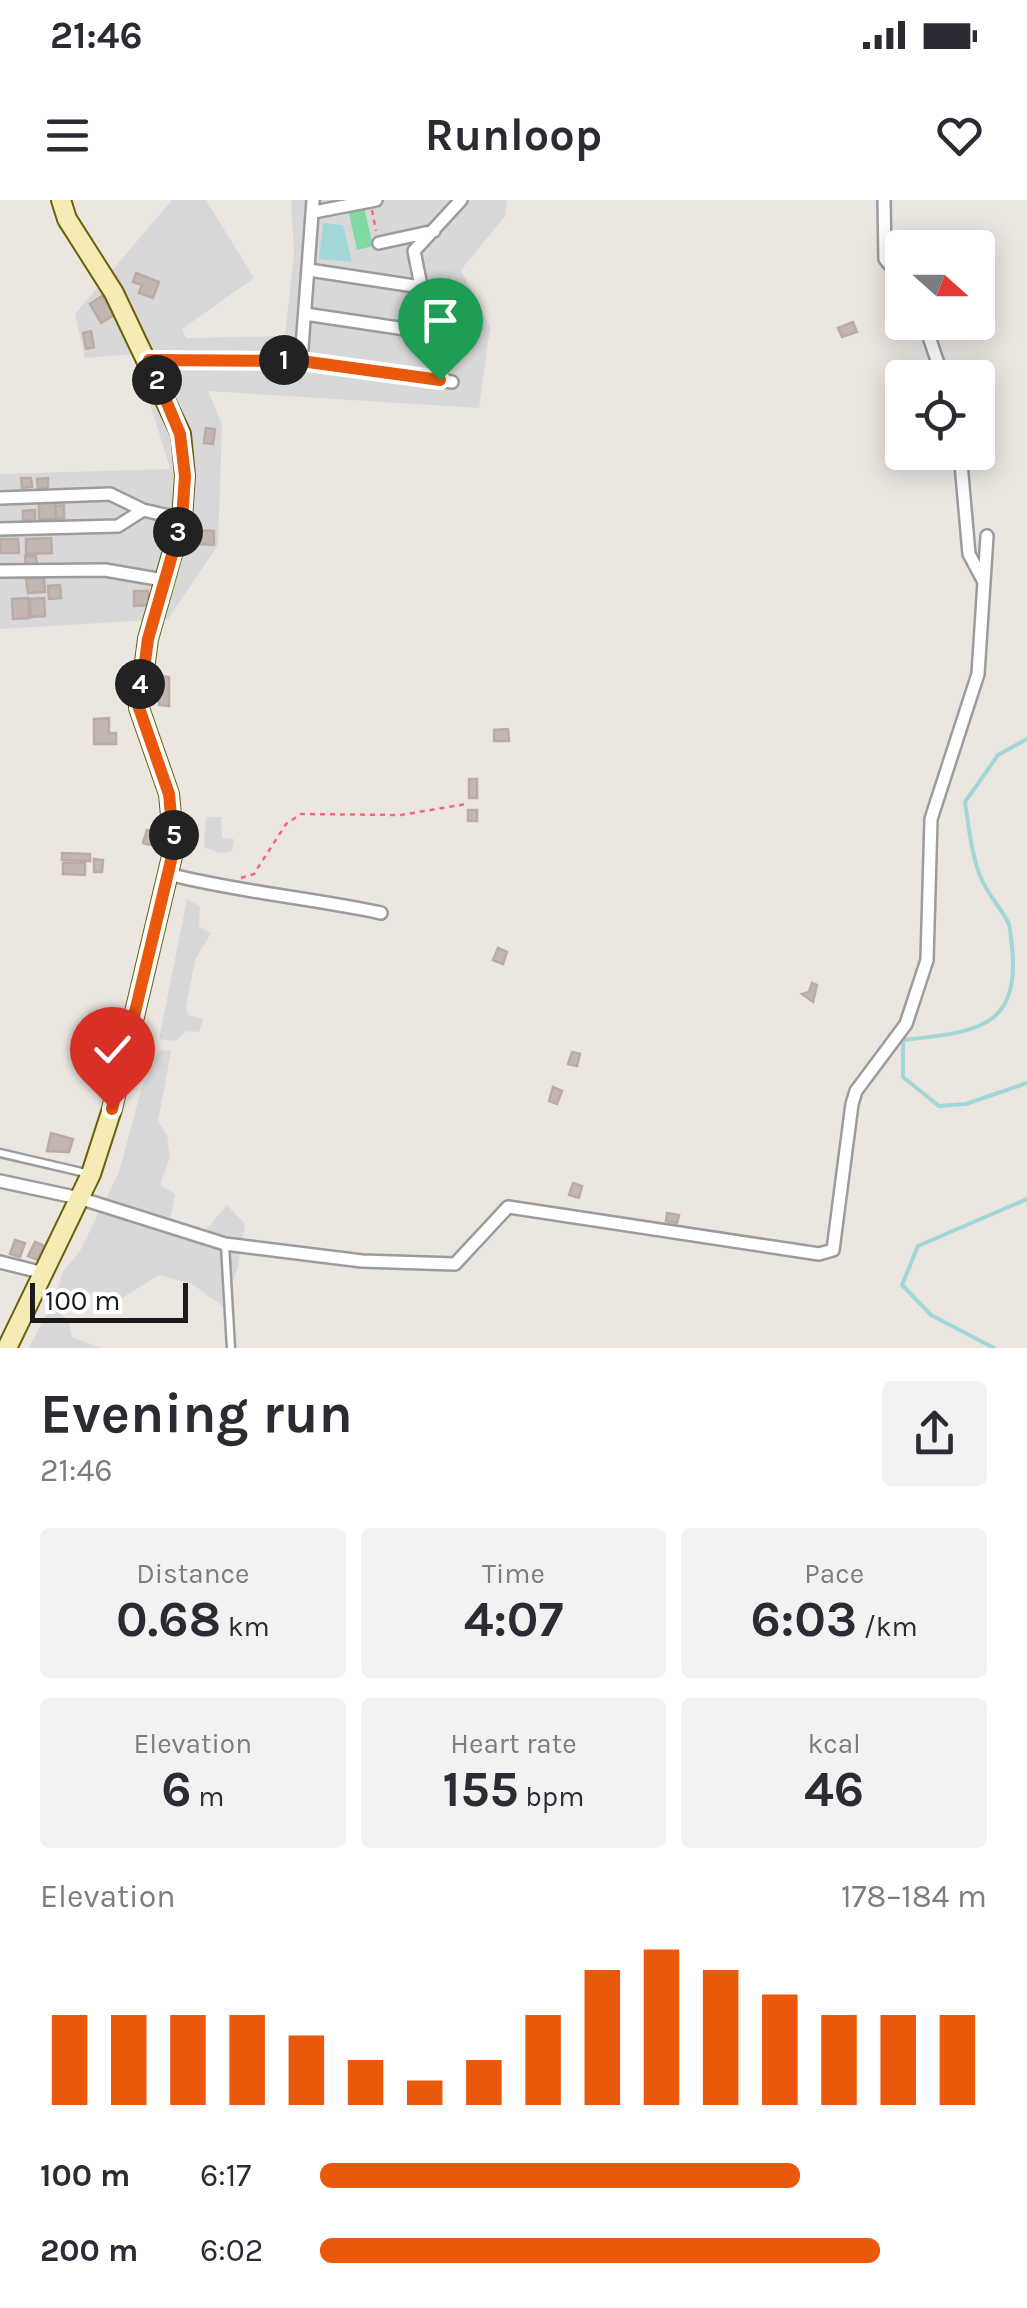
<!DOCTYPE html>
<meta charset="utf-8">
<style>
body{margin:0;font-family:Karla,sans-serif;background:#f2f2f3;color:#2b2b33;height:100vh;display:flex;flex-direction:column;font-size:38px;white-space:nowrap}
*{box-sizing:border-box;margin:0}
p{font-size:32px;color:#7c7c81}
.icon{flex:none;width:55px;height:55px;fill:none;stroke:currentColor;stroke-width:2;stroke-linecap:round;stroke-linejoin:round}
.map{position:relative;height:1148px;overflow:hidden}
.side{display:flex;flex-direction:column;background:#fff;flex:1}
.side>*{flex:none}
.needle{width:65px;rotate:111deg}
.tools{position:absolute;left:885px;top:30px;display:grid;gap:20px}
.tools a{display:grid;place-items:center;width:110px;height:110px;border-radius:10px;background:#fff;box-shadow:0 5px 25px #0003;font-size:50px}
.scale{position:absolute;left:30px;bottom:25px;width:158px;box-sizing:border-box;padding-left:10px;border:5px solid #1b1b1b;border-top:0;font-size:28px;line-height:35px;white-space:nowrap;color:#1b1b1b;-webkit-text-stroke:8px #fff;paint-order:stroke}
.pin{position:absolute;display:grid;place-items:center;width:85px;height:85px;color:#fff;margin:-102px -42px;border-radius:50% 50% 50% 0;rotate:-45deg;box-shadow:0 0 10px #0007}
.pin .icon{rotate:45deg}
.km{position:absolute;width:50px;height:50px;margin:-25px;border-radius:50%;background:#222;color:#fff;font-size:28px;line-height:50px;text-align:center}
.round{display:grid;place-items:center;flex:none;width:105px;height:105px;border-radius:10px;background:#f2f2f3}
.overview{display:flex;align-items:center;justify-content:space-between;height:170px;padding:0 40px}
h1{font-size:55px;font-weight:700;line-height:75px}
.stats{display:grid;grid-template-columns:repeat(3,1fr);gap:15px;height:170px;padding:10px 40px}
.stats div{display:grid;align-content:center;border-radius:10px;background:#f2f2f3;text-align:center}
.stats b{font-size:50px;font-weight:700}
.stats small{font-size:28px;font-weight:400}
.stats p{font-size:28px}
.chart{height:280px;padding:20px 40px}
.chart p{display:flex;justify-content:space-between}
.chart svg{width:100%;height:180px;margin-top:10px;stroke:#ea580c;stroke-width:6}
ul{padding:0 40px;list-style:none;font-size:32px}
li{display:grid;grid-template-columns:160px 120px 1fr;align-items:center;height:75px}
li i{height:25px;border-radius:12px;background:#ea580c}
.status{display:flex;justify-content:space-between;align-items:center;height:70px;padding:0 50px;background:#fff;direction:ltr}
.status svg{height:28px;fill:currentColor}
header{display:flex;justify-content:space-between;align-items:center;height:130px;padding:0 40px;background:#fff;font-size:45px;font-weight:700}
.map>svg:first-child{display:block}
</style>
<div class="status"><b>21:46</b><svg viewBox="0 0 49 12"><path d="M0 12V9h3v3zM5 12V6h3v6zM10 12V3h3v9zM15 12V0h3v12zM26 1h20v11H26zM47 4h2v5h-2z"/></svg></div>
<header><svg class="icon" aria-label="menu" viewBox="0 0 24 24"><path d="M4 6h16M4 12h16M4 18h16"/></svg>Runloop<svg class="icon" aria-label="heart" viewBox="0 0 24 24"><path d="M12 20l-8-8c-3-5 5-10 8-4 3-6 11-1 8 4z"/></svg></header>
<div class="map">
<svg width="1027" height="1148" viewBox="0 0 1027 1148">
<rect width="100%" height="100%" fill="#ece6e1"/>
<path fill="#d9d8d8" d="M172,0H206L254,78L182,129L186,138L285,136L294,52L291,0H507L505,16L461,70L490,128L479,208L208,191L222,224L218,345L168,419L0,429V274L170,269L135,154L85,158L75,114Z
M206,617H221L222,638L234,639L232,651L220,653L204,647Z
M187,699L200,706L199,727L211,733L195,760L186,808L188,815L203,819L199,832L187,831L175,841L159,839Z
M159,850L171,851L158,922L167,935L170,957L160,985L175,994L170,1021L204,1032L227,1005L245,1024L238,1067L224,1107L192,1084L159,1075L122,1098L90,1093L56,1096L62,1073L80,1051L119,972L141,890Z
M50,1107L69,1120L72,1137L100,1148H29Z"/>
<path fill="#81d9a4" d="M364,7L373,46L357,50L348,10Z"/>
<path fill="#a2d7d8" d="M323,23L343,25L352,62L319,59Z"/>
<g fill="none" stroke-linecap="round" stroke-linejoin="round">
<path stroke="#a2d7d8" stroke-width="4" d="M1027,539L998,555L965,602C969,627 971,654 981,678C988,695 1001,708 1009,724C1027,829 983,831 903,840V877L939,906L966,904L1027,883
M994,1148L931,1115L902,1085L918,1046L1027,999"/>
</g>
<path fill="#c3b7b4" stroke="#bdaaa4" stroke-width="2.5" d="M136,73L159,82L153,98L139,93L142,85L133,82Z
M102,96L114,115L101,123L90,104Z
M853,122L857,132L842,137L838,128Z
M91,131L94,147L86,149L83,133Z
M206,228L215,229L213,244L204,243Z
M21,278H31L32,287L22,288Z
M48,278V288H38L37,279Z
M39,300H55L56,319H39Z
M64,305V318L56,319L55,306Z
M35,310V320L23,321V311Z
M197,330L214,331V345L196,344Z
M51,338L52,353L26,354V339Z
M0,339H18L19,353H0Z
M25,356H36L37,368L26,369Z
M44,378L45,392L28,393L26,379Z
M60,385L61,398L49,399L48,386Z
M134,391H148L149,405L134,406Z
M28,398L29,418L13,419L12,399Z
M44,398L45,416L31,417L30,399Z
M160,476L169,477V506L159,505L160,489H154Z
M109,518V533H116V544H94V519Z
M508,529L509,541H494V530Z
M469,579H477V598H469Z
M468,610H477V621H468Z
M147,630L159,632L156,646L143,643Z
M62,653L90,654V661L62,660Z
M94,659L103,660L102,672H94Z
M63,663H85V675L63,674Z
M498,748L507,752L503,764L493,760Z
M812,783L817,785L813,802L802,794L809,792Z
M572,852L580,854L577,866L568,864Z
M553,887L562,891L557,904L549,901Z
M51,933L73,939L69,952L47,951Z
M573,983L582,986L579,998L569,995Z
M667,1013L679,1015L677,1023L666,1021Z
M15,1040L25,1043L20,1057L10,1054Z
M35,1042L44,1046L38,1060L28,1056Z"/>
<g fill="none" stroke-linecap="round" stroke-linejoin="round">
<g stroke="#9c9c9c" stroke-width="11">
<path id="lane" d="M0,953L90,974
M225,1045L231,1148"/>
</g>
<g stroke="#9c9c9c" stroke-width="16">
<path id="street" d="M884,0L885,59L902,79
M314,12L376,0
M379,43L434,31
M309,70L421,87
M305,114L432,133
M924,122L943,178
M149,160L301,161L452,182
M301,161L313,0
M440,180L414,51L461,0
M960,252L969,354L984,382
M0,298L110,294L143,310L182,319
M0,329L118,326L143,310
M0,371L105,370L163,380
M168,674C238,692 311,698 381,713
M0,981L79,998L225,1044L362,1061L455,1064L508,1007L819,1054L833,1050L852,904L856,891L906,824L927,760L931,619L978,474L987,336
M0,1062L44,1073"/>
</g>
<g stroke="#6a6109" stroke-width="22">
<path id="secondary" d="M7,1148L91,974L112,909L174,648L169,594L139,508L148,439L182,319L185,276L181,234L114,93L67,19L61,0"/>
</g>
<path stroke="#f36b79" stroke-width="2.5" stroke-dasharray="5 5" stroke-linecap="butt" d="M372,10L376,31
M241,678L254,674L286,624L301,614L401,615L466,604"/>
<use href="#lane" stroke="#fff" stroke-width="6"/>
<use href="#street" stroke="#fff" stroke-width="11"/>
<use href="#secondary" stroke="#f6ebb5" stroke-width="18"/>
</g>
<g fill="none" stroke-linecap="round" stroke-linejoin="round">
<g stroke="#fff" stroke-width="20">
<path id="route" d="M112,909L174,648L169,594L139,508L148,439L182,320L185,276L180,234L149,160L301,161L440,180"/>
</g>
<use href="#route" stroke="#ea580c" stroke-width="12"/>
</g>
</svg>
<div class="tools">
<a><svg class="needle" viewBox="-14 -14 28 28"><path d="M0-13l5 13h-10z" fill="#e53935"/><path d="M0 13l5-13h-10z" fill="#7c7c81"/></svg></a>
<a><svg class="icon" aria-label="locate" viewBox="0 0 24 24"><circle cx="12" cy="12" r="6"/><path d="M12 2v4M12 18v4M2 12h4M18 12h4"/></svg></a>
</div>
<div class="scale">100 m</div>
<div class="pin" style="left:440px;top:180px;background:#1e9e55"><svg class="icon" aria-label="arrive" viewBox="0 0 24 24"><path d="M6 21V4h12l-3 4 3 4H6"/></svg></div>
<div class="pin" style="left:112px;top:909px;background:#d93025"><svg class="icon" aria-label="check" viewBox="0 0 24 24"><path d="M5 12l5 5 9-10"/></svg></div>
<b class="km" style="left:284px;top:160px">1</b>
<b class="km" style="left:157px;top:180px">2</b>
<b class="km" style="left:178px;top:332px">3</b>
<b class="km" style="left:140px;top:484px">4</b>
<b class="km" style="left:174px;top:635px">5</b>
</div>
<section class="side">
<div class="overview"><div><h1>Evening run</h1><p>21:46</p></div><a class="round"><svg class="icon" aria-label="share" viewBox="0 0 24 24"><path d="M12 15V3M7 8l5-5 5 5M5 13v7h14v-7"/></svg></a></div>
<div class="stats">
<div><p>Distance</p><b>0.68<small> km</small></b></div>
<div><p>Time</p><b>4:07</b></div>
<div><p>Pace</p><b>6:03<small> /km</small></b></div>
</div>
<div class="stats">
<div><p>Elevation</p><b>6<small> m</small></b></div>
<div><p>Heart rate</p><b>155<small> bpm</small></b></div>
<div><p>kcal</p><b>46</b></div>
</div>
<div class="chart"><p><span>Elevation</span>178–184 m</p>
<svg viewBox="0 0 160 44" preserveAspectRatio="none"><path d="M5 44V22M15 44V22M25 44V22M35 44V22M45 44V27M55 44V33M65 44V38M75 44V33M85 44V22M95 44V11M105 44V6M115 44V11M125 44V17M135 44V22M145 44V22M155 44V22"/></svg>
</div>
<ul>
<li><b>100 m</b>6:17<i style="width:72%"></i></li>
<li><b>200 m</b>6:02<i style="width:84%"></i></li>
</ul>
</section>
